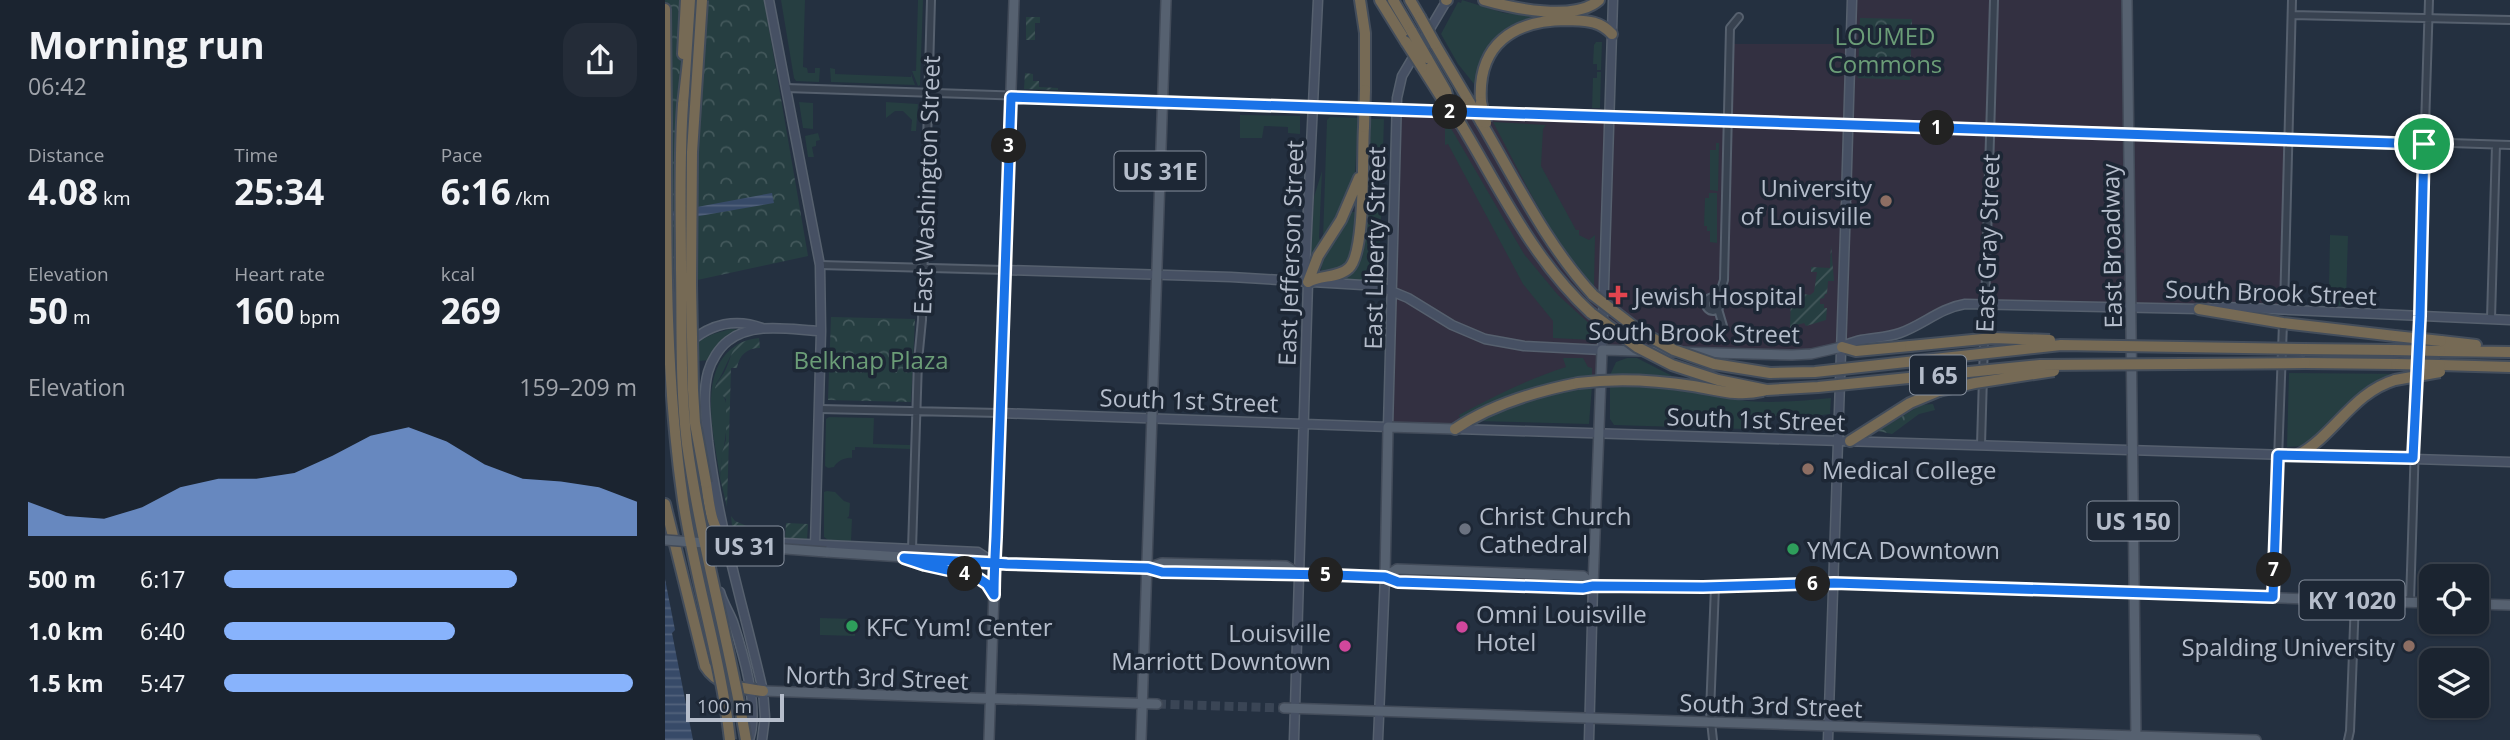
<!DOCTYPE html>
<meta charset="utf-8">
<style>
body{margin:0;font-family:"Open Sans",sans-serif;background:#242c38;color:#f1f3f6;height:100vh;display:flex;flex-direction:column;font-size:26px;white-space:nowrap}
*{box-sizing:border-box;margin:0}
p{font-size:23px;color:#a0a4ab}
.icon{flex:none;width:38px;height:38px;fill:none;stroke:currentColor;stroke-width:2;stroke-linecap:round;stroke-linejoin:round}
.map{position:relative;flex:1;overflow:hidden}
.details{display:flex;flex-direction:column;background:#1b2430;width:665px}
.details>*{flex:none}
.fabs{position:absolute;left:1754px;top:564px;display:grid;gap:14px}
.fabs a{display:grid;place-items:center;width:70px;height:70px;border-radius:14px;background:#1b2430;box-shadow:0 2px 5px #0004,0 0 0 2px #39414c;font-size:35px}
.scale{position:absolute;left:21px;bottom:18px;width:98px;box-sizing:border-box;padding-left:7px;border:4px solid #b5bdcb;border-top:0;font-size:19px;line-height:24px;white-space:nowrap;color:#b5bdcb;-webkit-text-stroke:5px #1d2735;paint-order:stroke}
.pin{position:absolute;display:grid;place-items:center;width:60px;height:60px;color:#fff;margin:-30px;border:4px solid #fff;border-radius:50%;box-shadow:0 2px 7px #0007}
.km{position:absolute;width:35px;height:35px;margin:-18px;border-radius:50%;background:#222;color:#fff;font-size:19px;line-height:35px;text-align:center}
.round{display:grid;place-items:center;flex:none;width:74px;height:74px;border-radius:21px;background:#242c38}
.overview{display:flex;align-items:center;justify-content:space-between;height:119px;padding:0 28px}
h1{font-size:38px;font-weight:700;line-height:52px}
.figures{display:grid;grid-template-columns:repeat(3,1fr);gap:10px;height:119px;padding:7px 28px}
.figures div{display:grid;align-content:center}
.figures b{font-size:35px;font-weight:700}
.figures small{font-size:19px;font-weight:400}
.figures p{font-size:19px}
.chart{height:196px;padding:14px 28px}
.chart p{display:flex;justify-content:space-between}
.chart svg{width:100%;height:126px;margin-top:7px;fill:#88b3fc;opacity:.7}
ul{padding:0 28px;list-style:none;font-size:23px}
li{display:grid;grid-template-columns:112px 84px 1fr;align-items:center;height:52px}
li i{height:18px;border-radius:9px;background:#88b3fc}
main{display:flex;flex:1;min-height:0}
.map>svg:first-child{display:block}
</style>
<main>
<section class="details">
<div class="overview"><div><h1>Morning run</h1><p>06:42</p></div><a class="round"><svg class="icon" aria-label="share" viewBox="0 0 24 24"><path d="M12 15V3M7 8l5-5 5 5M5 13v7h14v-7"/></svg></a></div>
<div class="figures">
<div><p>Distance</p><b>4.08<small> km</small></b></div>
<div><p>Time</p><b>25:34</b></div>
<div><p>Pace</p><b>6:16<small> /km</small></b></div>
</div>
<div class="figures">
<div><p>Elevation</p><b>50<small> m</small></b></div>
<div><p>Heart rate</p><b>160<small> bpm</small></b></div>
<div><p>kcal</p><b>269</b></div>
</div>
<div class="chart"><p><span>Elevation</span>159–209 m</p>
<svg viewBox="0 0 160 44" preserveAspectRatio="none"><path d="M0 44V32L10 37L20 38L30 34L40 27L50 24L60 24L70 22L80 16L90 9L100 6L110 11L120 19L130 24L140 25L150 27L160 32V44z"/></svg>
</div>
<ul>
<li><b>500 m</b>6:17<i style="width:71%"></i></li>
<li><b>1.0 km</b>6:40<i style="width:56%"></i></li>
<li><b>1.5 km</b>5:47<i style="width:99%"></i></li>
</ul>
</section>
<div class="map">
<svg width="1845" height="740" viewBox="0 0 1845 740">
<defs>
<pattern id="forest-crowns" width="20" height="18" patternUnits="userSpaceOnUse" patternTransform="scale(1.75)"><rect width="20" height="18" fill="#263e41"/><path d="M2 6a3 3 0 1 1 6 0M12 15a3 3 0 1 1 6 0" fill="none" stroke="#43585b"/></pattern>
<pattern id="garden-furrows" width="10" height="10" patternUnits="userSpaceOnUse" patternTransform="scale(1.75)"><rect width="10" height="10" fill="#263e41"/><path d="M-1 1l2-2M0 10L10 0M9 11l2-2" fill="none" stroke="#43585b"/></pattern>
<pattern id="water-rules" width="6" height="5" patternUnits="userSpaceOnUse" patternTransform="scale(1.75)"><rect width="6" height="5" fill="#374a68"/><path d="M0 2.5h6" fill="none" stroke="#52627c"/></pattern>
</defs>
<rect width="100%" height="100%" fill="#243040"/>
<path fill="#333041" d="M1187,0H1462L1464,134L1623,138L1619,309L1300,304L1249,326L1146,354L937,350L936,374L887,385L790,429L723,427L731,110L999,119L1063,129L1065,44H1185Z"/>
<path fill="#263e41" d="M116,0H140L138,67L142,68L143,73H150V68H155L154,82L131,81L129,78Z
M253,0H258L255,85L253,86L247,71H251Z
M797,0L839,13L882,17C856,19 837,33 822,54C816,63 815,75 809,84L793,64L776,34L793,2L796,3Z
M931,42H937L936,70H932V64H928L929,45Z
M165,68L170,69V74L246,77V74L250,85L166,82Z
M932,72H936L935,108H927L928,78H932Z
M134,102L148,103V129L138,128Z
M221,102L253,104L251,131H246L247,120L238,111H230L221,118Z
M575,115L635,116V134L623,133V127L599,126L597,138H575Z
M665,117L693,118L690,175L678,207L658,238L662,120Z
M705,119H719L714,283L669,279C685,274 691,273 698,255Z
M828,122L881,125L878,129L876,166L911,230H914V235L924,240L930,235L929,287C886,240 858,178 828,122Z
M780,124H783L790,135L859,254L893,295L928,327L927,340L888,338V321L858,284L783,144L780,145Z
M153,133L155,140L151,141V146L147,147L149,157H143L140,136Z
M1051,143H1054L1053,191L1045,190V150H1051Z
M657,171L654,238L656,241L645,263L649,197Z
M1044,193H1052V243L1045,242V231H1042V226H1039L1040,198H1044Z
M687,212H690L686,256L681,266L658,274L656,272L657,257Z
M1665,235L1683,236L1681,300L1675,306L1657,305V301L1649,295V286H1664Z
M65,329L79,330L44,360L34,361V341L48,334Z
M82,340C64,348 62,369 51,384C53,392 60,395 61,403C65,429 56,453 55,478C49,434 28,360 82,340Z
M898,358H918L923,367L927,368V377L795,418L794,415C829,396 863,379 901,367Z
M962,358H972L1015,380L945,375L951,362Z
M1624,373L1743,374L1727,377L1650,441L1637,446L1622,447Z
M945,384C991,385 1029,393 1074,400C1105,404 1135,401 1166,398L1165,414L1141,417L1078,415V429L949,425L945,419Z
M927,386L924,424L812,421L878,395Z
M164,417L209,418L208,444L245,445V449L190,447V450H187V458C181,457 172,461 169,467L163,468L160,466L161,419Z
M162,491L170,492L179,501L185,503L184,516L182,518L187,519L186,542H166L159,537V492Z
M155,618L190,619V636L155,635Z"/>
<path fill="url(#forest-crowns)" d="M0,0H99L143,256L0,287Z
M1195,18L1247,19L1245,80L1193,78Z
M166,317L250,319L246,402L163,400Z
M1268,404L1270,410L1254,414L1227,434L1213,431L1256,405Z"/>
<path fill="url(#garden-furrows)" d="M361,17H375V23H370V40H361Z
M360,73L368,74V81H374V87L393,88V90L359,89Z
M1166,245L1169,281H1163L1162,294H1160L1159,298L1155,299V304H1159V308H1162L1161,320L1141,326L1139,323L1128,326L1129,331H1125L1126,292L1145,295L1149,292L1152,272H1146V267L1165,268Z
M94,338L95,348C82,348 74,355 72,368H66L62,507L55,478L57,453L61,440V399L50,388C52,382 55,379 59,373C70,352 63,342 94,338Z
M66,516L70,521L84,527L85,532L76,536L68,535Z
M121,523L143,524L142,540L120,539Z"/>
<path fill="url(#water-rules)" d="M107,193L109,203L0,222V213Z
M0,579L10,630L7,633L28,740H0Z"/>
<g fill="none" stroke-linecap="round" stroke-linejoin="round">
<path stroke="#3a4555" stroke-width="6" stroke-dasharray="6 3" stroke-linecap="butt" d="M1057,344L1058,326"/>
<path stroke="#3a4555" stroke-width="9" stroke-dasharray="9 4.5" stroke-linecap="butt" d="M492,704L619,708"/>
<g stroke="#56606e" stroke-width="10">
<path id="street" d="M1627,15L1845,20
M121,88L1845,145
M155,265L340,270
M1041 304a7 7 0 1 1 14 0a7 7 0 1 1-14 0Z
M1053,299L1059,280L1065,28L1074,17
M1053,309L1058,326
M1619,309L1627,0
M1826,319L1831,145
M155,409L335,413
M1316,445L1329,0
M247,549L253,361L257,320L266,0
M1608,597L1618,323
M1745,602L1764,0
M1048,740L1045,712L1050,587
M1683,740L1685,731L1690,600"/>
</g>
<g stroke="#56606e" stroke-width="11">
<path id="secondary" d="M104,0L155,265L156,331L150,546
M1181,200L1187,0
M340,270L566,277L714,286L743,298L787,325L820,339L859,346L937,350L948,0
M25,342C46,324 71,318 97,328
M1177,347C1195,336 1216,340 1235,333C1258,325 1275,308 1300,304L1534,309L1561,307L1845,320
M335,413L723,427L732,98L737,76L782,0
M792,429L1845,462
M56,540L313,552L330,563
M55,592C58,603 64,612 68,622C78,653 95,709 84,740
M97,740L100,717L98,691C79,608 53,526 43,441C41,419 37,394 43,372C46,361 54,348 63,341C88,321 127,330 156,331
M629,740L643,282L640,271L653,0
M713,740L720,577
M924,740L928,586
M1163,740L1181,203"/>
</g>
<g stroke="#424b59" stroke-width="12">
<path id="primary" d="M1462,0L1471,740
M161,552L330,563L483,568L497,572L669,575L720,577L733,581L918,588L928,586L1050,587L1169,583L1766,603
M250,562L314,578L322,584L328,593
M483,568L497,563L621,566L634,574
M720,577L723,427L790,429
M720,577L732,569L918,576L928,586
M928,586L937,350L1127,355L1146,354L1177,347
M1811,604L1845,605
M98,691L492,704
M619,708L1591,740
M324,740L349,0
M476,740L501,0"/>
</g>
<g stroke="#434d5b" stroke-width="14">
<path id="highway" d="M695,0L700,33V90
M715,0L741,42
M728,0L747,32
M745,0L755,17
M781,0H782
M819,0C847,8 910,22 934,0
M0,9L1,123
M770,44L805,103
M18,54L21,0
M762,58L781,91L784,103
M757,67L776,97L784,103
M816,102C812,44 849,20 902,20C921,21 934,20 947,34
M18,105L30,0
M816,122C851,181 881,244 928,295
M797,126C836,191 869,261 926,313
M643,282C656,275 674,278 684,268C701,252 697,155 699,127
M643,282L653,256L676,220L694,178
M1534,309L1618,323L1730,336
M1776,341L1811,345
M1177,347L1191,351L1245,346
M1639,349L1729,350
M1775,351L1845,352
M1640,363L1731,364
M1775,365L1845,367
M790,429C826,405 872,391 913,383
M1185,441L1245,403L1274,391
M1633,455C1670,435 1687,393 1730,380
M41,483C44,500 45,530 61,540
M0,504L40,666C53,687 76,688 98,691"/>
</g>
<use href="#street" stroke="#384250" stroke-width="6"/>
<use href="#secondary" stroke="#465063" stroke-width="8"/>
<use href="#primary" stroke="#566170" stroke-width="9"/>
<use href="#highway" stroke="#766a55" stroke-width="10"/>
<g stroke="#424b59" stroke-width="12" stroke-linecap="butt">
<path id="primary-bridge" d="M0,540L161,552"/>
</g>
<g stroke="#434d5b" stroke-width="14" stroke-linecap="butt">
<path id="highway-bridge" d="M37,0L27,152L26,284L28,390L30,423L41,483
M755,17L770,44
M747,32L762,58
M741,42L757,67
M816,102L821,123
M784,103L797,126
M805,103L816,122
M18,105C14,160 16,215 16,269C17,327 15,386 22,444C36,544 64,641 81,740
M1,123C1,249 0,375 18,500C30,580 56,659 65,740
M699,127L700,90
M928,295L976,332L1009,350L1049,364L1105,373L1150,372L1396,345L1639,349
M926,313L972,347L1007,365L1053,380L1102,390L1153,387L1375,365L1640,363
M1730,336L1776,341
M1245,346L1328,338L1385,340
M1729,350L1775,351
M1731,364L1775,365
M1730,380L1775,372
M913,383C952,378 989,380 1028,386C1053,390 1072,397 1098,391
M1274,391L1310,383L1389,371"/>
</g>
<use href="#primary-bridge" stroke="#566170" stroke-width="9"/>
<use href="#highway-bridge" stroke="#766a55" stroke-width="10"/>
</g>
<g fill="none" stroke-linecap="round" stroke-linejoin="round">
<g stroke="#fff" stroke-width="14">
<path id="route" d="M1759,144L346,97L331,537C330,556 329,576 329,595L322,584L310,576L260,565L239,558L330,563L342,564L483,568L497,572L669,575L720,577L733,582L918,588L928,586L1038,587L1169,583L1608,597L1613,455L1748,458L1755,316L1759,144"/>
</g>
<use href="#route" stroke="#1a73e8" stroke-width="9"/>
</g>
<g fill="#8d6e63" stroke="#1d2735" stroke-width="2.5">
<circle cx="1221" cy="201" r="7"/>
<circle cx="1143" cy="469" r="7"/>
<circle cx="1744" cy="646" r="7"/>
</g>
<path fill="#e0444e" stroke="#1d2735" stroke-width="2.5" d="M949.5 284.5h7v7h7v7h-7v7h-7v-7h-7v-7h7z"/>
<circle fill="#6b7280" stroke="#1d2735" stroke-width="2.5" cx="800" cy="529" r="7"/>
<g fill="#2e9e5b" stroke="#1d2735" stroke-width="2.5">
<circle cx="1128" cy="549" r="7"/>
<circle cx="187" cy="626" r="7"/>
</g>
<g fill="#d1479c" stroke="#1d2735" stroke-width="2.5">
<circle cx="797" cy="627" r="7"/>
<circle cx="680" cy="646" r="7"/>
</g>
<g text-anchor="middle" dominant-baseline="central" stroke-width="7" stroke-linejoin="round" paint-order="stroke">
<g fill="#1d2735" stroke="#87909e" stroke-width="2">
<rect x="449.5" y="151.5" width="91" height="39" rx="5"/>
<rect x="1245" y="355.5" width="56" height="39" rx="5"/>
<rect x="1422.5" y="501.5" width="91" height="39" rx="5"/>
<rect x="41.5" y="526.5" width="77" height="39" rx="5"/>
<rect x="1634.5" y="580.5" width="105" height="39" rx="5"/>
</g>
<g font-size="23" font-weight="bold" fill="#b5bdcb">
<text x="495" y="171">US 31E</text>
<text x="1273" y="375">I 65</text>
<text x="1468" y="521">US 150</text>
<text x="80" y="546">US 31</text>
<text x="1687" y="600">KY 1020</text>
</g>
<g font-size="24" fill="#6b9d77" stroke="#1d2735">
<text x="1220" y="35">LOUMED<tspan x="1220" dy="28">Commons</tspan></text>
<text x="206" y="359">Belknap Plaza</text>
</g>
<g font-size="24" fill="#b5bdcb" stroke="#1d2735">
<text transform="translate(261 185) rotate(-88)">East Washington Street</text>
<text transform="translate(1322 243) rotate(-88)">East Gray Street</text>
<text transform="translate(1446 246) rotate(-91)">East Broadway</text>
<text transform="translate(709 248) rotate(-89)">East Liberty Street</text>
<text transform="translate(625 253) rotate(-88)">East Jefferson Street</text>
<text transform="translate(1606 292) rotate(2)">South Brook Street</text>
<text transform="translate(1029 332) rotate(1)">South Brook Street</text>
<text transform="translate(524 400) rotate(2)">South 1st Street</text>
<text transform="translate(1091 419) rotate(2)">South 1st Street</text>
<text transform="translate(212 677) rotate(2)">North 3rd Street</text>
<text transform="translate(1106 705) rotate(2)">South 3rd Street</text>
</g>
<g font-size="24" fill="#b5bdcb" stroke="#1d2735" text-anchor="start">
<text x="1207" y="187" text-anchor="end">University<tspan x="1207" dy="28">of Louisville</tspan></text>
<text x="969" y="295">Jewish Hospital</text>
<text x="1157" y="469">Medical College</text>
<text x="814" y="515">Christ Church<tspan x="814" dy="28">Cathedral</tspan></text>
<text x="1142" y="549">YMCA Downtown</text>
<text x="811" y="613">Omni Louisville<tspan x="811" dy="28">Hotel</tspan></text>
<text x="201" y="626">KFC Yum! Center</text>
<text x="666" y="632" text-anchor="end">Louisville<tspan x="666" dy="28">Marriott Downtown</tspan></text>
<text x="1730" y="646" text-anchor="end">Spalding University</text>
</g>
</g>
</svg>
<div class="fabs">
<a><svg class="icon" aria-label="locate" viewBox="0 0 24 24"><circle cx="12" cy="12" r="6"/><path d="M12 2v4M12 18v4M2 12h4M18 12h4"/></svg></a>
<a><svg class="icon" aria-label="layers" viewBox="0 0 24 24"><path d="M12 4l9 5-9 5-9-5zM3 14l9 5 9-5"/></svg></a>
</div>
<div class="scale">100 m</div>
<div class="pin" style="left:1759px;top:144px;background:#1e9e55"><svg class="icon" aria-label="arrive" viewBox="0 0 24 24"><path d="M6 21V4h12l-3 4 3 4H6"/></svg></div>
<b class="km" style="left:1272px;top:128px">1</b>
<b class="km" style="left:785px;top:112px">2</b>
<b class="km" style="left:344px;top:146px">3</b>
<b class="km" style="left:300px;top:574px">4</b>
<b class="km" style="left:661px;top:575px">5</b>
<b class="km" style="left:1148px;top:584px">6</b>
<b class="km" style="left:1609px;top:570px">7</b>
</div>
</main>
